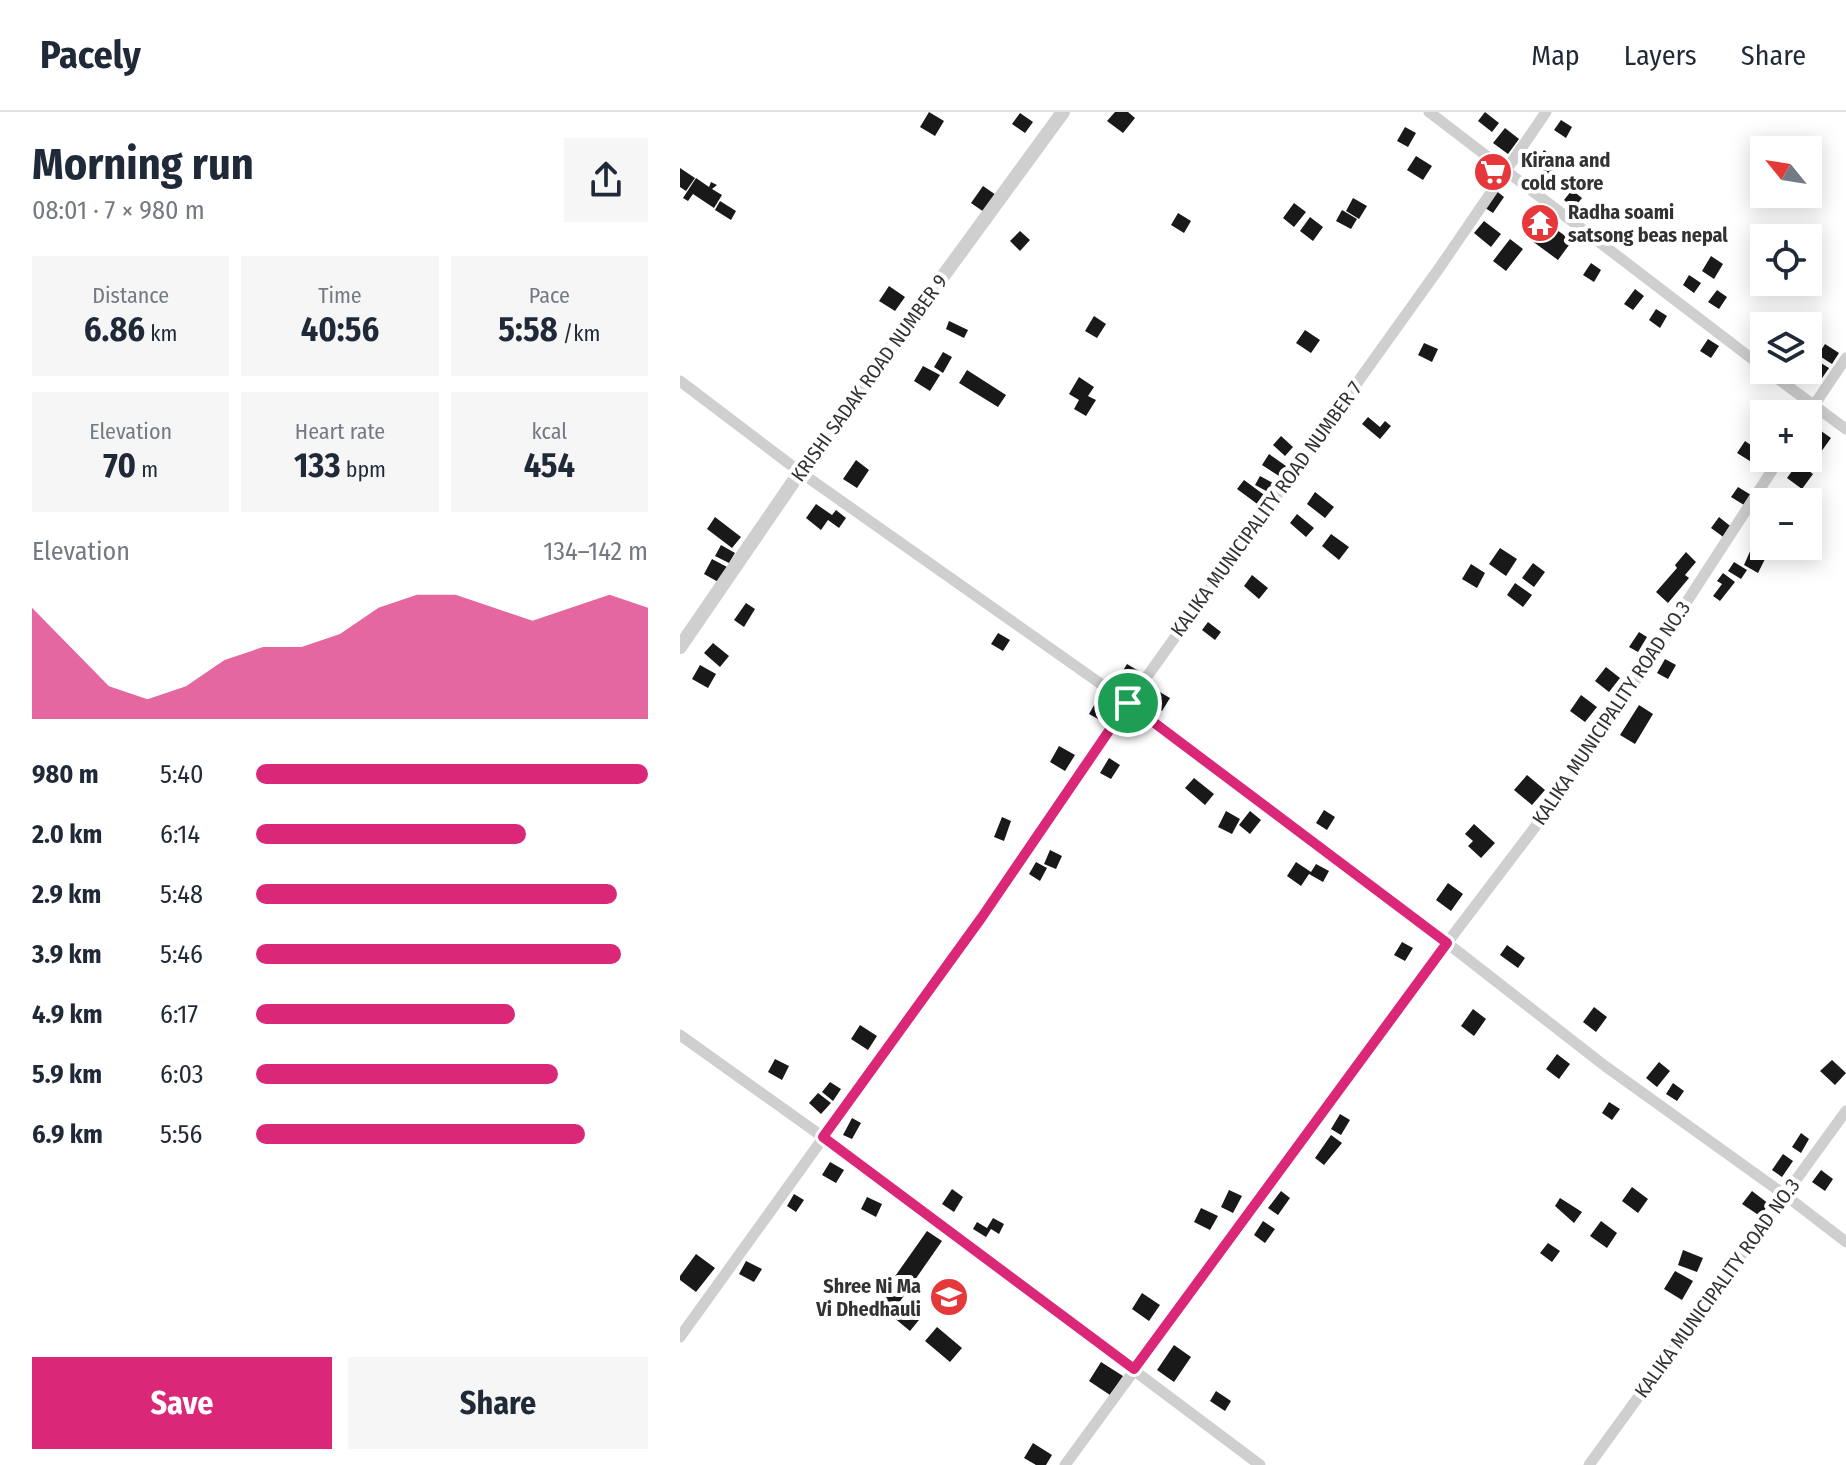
<!DOCTYPE html>
<meta charset="utf-8">
<style>
body{margin:0;font-family:"Fira Sans Condensed",sans-serif;background:#f6f6f7;color:#1f2937;height:100vh;display:flex;flex-direction:column;font-size:30px;white-space:nowrap}
*{box-sizing:border-box;margin:0}
p{font-size:26px;color:#747a83}
.icon{flex:none;width:44px;height:44px;fill:none;stroke:currentColor;stroke-width:2;stroke-linecap:round;stroke-linejoin:round}
.map{position:relative;flex:1;overflow:hidden}
.sheet{display:flex;flex-direction:column;background:#fff;width:680px}
.sheet>*{flex:none}
.needle{width:52px;rotate:300deg}
.tools{position:absolute;left:1070px;top:24px;display:grid;gap:16px}
.tools a{display:grid;place-items:center;width:72px;height:72px;border-radius:0px;background:#fff;box-shadow:0 4px 20px #0003;font-size:40px}
.pin{position:absolute;display:grid;place-items:center;width:68px;height:68px;color:#fff;margin:-34px;border:4px solid #fff;border-radius:50%;box-shadow:0 2px 8px #0007}
.round{display:grid;place-items:center;flex:none;width:84px;height:84px;border-radius:0px;background:#f6f6f7}
.overview{display:flex;align-items:center;justify-content:space-between;height:136px;padding:0 32px}
h1{font-size:44px;font-weight:700;line-height:60px}
.metrics{display:grid;grid-template-columns:repeat(3,1fr);gap:12px;height:136px;padding:8px 32px}
.metrics div{display:grid;align-content:center;border-radius:0px;background:#f6f6f7;text-align:center}
.metrics b{font-size:34px;font-weight:700}
.metrics small{font-size:22px;font-weight:400}
.metrics p{font-size:22px}
.chart{height:224px;padding:16px 32px}
.chart p{display:flex;justify-content:space-between}
.chart svg{width:100%;height:144px;margin-top:8px;fill:#db2777;opacity:.7}
.primary-button{display:flex;gap:16px;margin-top:auto;padding:16px 32px}
.primary-button a{flex:1;height:92px;border-radius:0px;background:#db2777;color:#fff;font-size:32px;font-weight:700;line-height:92px;text-align:center}
.primary-button a+a{background:#f6f6f7;color:#1f2937}
ul{padding:0 32px;list-style:none;font-size:26px}
li{display:grid;grid-template-columns:128px 96px 1fr;align-items:center;height:60px}
li i{height:20px;border-radius:10px;background:#db2777}
header{display:flex;align-items:center;gap:48px;box-sizing:border-box;height:112px;padding:0 40px;background:#fff;border-bottom:2px solid #e0e1e3}
header strong{font-size:38px}
nav{display:flex;gap:44px;margin-inline-start:auto;font-size:28px}
main{display:flex;flex:1;min-height:0}
.map>svg:first-child{display:block}
</style>
<header>
<strong>Pacely</strong>
<nav><a>Map</a><a>Layers</a><a>Share</a></nav>
</header>
<main>
<section class="sheet">
<div class="overview"><div><h1>Morning run</h1><p>08:01 · 7 × 980 m</p></div><a class="round"><svg class="icon" aria-label="share" viewBox="0 0 24 24"><path d="M12 15V3M7 8l5-5 5 5M5 13v7h14v-7"/></svg></a></div>
<div class="metrics">
<div><p>Distance</p><b>6.86<small> km</small></b></div>
<div><p>Time</p><b>40:56</b></div>
<div><p>Pace</p><b>5:58<small> /km</small></b></div>
</div>
<div class="metrics">
<div><p>Elevation</p><b>70<small> m</small></b></div>
<div><p>Heart rate</p><b>133<small> bpm</small></b></div>
<div><p>kcal</p><b>454</b></div>
</div>
<div class="chart"><p><span>Elevation</span>134–142 m</p>
<svg viewBox="0 0 160 44" preserveAspectRatio="none"><path d="M0 44V10L10 22L20 34L30 38L40 34L50 26L60 22L70 22L80 18L90 10L100 6L110 6L120 10L130 14L140 10L150 6L160 10V44z"/></svg>
</div>
<ul>
<li><b>980 m</b>5:40<i style="width:100%"></i></li>
<li><b>2.0 km</b>6:14<i style="width:69%"></i></li>
<li><b>2.9 km</b>5:48<i style="width:92%"></i></li>
<li><b>3.9 km</b>5:46<i style="width:93%"></i></li>
<li><b>4.9 km</b>6:17<i style="width:66%"></i></li>
<li><b>5.9 km</b>6:03<i style="width:77%"></i></li>
<li><b>6.9 km</b>5:56<i style="width:84%"></i></li>
</ul>
<div class="primary-button"><a>Save</a><a>Share</a></div>
</section>
<div class="map">
<svg width="1166" height="1353" viewBox="0 0 1166 1353">
<rect width="100%" height="100%" fill="#fff"/>
<path fill="#191919" d="M249,0L264,9L255,24L240,15Z
M435,0H448L455,6L443,21L427,9Z
M805,0L819,11L812,20L798,9Z
M340,1L353,10L345,21L332,12Z
M881,8L892,15L886,26L874,18Z
M725,15L736,21L728,35L717,29Z
M825,16L839,27L828,42L813,31Z
M864,38L881,51L869,66L853,54Z
M736,44L752,54L743,68L727,58Z
M0,56L15,66L6,79L0,75Z
M16,66L29,75L31,70L37,73L32,77L42,83L34,96L13,82L8,89L3,86Z
M303,74L316,83L304,100L291,91Z
M814,77L824,85L813,101L802,94Z
M892,78L902,86L894,96L884,88Z
M673,86L687,94L679,107L666,99Z
M40,89L56,99L51,108L35,98Z
M614,91L626,100L614,115L603,106Z
M662,98L677,107L671,117L656,109Z
M498,101L511,109L504,121L491,113Z
M858,104L892,129L878,148L844,123Z
M630,105L643,115L633,129L620,119Z
M804,109L821,122L811,135L794,121Z
M340,119L350,128L340,139L330,129Z
M830,127L843,137L826,159L813,149Z
M1031,144L1043,152L1034,167L1022,159Z
M911,151L921,158L914,170L903,163Z
M1009,163L1021,171L1014,181L1003,173Z
M209,174L225,185L215,199L199,189Z
M955,177L964,184L953,198L944,192Z
M1037,178L1047,185L1039,197L1028,190Z
M976,197L987,204L980,216L969,208Z
M414,204L426,212L417,226L405,219Z
M269,209L288,218L284,226L266,217Z
M625,218L640,228L631,241L616,231Z
M1028,227L1039,234L1031,246L1020,239Z
M744,231L758,237L752,250L738,243Z
M1145,232L1159,241L1152,252L1138,243Z
M263,240L272,245L263,261L254,255Z
M1128,243L1149,256L1138,272L1115,258H1128Z
M243,254L260,263L250,279L234,269Z
M287,258L326,283L318,295L279,271Z
M399,265L414,275L408,284L416,288L406,304L394,297L399,288L389,282Z
M688,305L700,315L705,309L711,314L700,327L682,312Z
M1137,316L1151,326L1133,351L1128,347V330Z
M601,324L613,335L605,344L593,333Z
M1065,329L1084,342L1078,354L1057,341Z
M589,342L606,354L599,364L582,353Z
M176,348L189,358L177,376L163,367Z
M1118,351L1133,362L1122,377L1107,366Z
M580,364L595,372L590,381L575,373Z
M564,368L587,385L580,394L557,377Z
M1058,375L1071,383L1064,393L1051,385Z
M635,380L654,395L645,406L627,392Z
M136,392L152,403L156,398L166,406L159,416L148,408L141,418L126,406Z
M617,402L634,416L626,425L610,411Z
M35,405L61,425L52,436L27,417Z
M1039,405L1054,417L1046,427L1031,416Z
M651,422L669,435L659,448L642,434Z
M41,433L55,441L49,451L35,444Z
M820,436L837,447L826,464L809,452Z
M1071,437L1086,445L1078,461L1064,453Z
M1006,440L1016,450L1005,463L1009,466L988,491L976,480L997,456L995,453Z
M32,447L49,456L40,471L24,462Z
M1054,450L1067,458L1061,467L1048,459Z
M853,451L865,460L854,475L842,466Z
M791,452L805,461L797,476L782,467Z
M1043,461L1055,470L1040,489L1033,484L1042,472L1037,469Z
M572,463L588,476L579,487L564,474Z
M835,471L852,483L843,495L827,483Z
M66,491L75,497L64,515L54,508Z
M528,510L541,520L535,528L522,518Z
M959,520L967,525L958,540L949,535Z
M318,521L330,528L323,539L311,532Z
M33,531L49,544L40,555L24,541Z
M985,547L996,553L988,567L977,561Z
M447,552L462,561L453,576L438,567Z
M20,553L36,562L28,576L12,567Z
M926,555L940,566L929,580L915,569Z
M478,579L490,586L482,599L470,592Z
M420,583L437,593L427,612L409,602Z
M901,583L917,595L905,610L890,599Z
M959,593L973,602L955,632L940,623Z
M379,634L395,643L385,659L370,650Z
M429,646L440,653L431,667L420,661Z
M847,663L865,678L852,693L834,678Z
M514,666L534,682L525,693L505,676Z
M644,698L655,705L647,718L636,711Z
M546,699L560,707L552,722L538,715Z
M570,699L581,708L570,722L559,713Z
M322,705L331,709L324,729L314,725Z
M794,712L815,731L801,746L788,734L793,729L785,722Z
M370,738L382,744L376,757L364,752Z
M356,750L367,756L360,769L349,762Z
M616,750L631,760L636,752L649,759L643,770L629,762L621,774L607,764Z
M768,771L783,782L771,799L756,788Z
M722,830L733,836L725,849L714,843Z
M827,833L845,846L838,856L820,843Z
M914,895L927,905L916,920L903,910Z
M793,897L806,907L794,924L781,914Z
M180,913L197,924L188,938L171,927Z
M877,942L890,952L879,967L866,957Z
M95,947L109,954L102,968L88,960Z
M1152,948L1166,961L1155,973L1140,959Z
M979,950L990,959L977,975L966,966Z
M150,970L161,977L153,989L142,980Z
M993,971L1004,979L997,989L986,982Z
M138,981L151,991L141,1002L129,991Z
M929,990L940,997L932,1008L922,1001Z
M660,1002L670,1008L661,1023L651,1017Z
M172,1006L181,1011L172,1027L163,1023Z
M1121,1021L1129,1027L1121,1041L1112,1035Z
M651,1023L662,1031L644,1053L635,1046Z
M1103,1042L1113,1049L1102,1065L1092,1058Z
M150,1050L164,1058L156,1071L142,1063Z
M1141,1058L1153,1067L1145,1079L1132,1070Z
M952,1075L968,1087L958,1101L942,1089Z
M272,1077L283,1085L274,1100L262,1092Z
M549,1078L562,1084L553,1101L541,1095Z
M601,1079L610,1086L598,1103L588,1096Z
M1072,1079L1089,1092L1080,1104L1062,1092Z
M114,1082L124,1088L116,1100L107,1094Z
M187,1085L202,1092L196,1105L181,1097Z
M880,1086L902,1100L894,1111L875,1094Z
M521,1096L538,1104L530,1118L514,1110Z
M313,1106L324,1112L319,1122L311,1117L306,1125L293,1117L297,1110L307,1116Z
M583,1109L595,1117L585,1131L574,1123Z
M921,1109L937,1121L927,1136L910,1124Z
M247,1119L262,1129L214,1198L199,1187Z
M868,1131L880,1139L872,1150L860,1141Z
M1003,1138L1023,1146L1017,1160L998,1153Z
M16,1142L35,1156L16,1180L0,1168V1164Z
M66,1149L82,1157L74,1170L59,1162Z
M995,1159L1013,1169L1002,1188L984,1177Z
M462,1181L480,1193L469,1209L452,1197Z
M221,1195L239,1208L230,1219L213,1205Z
M257,1215L282,1236L270,1250L245,1229Z
M494,1233L511,1245L494,1270L477,1258Z
M421,1250L443,1264L430,1283L409,1269Z
M536,1279L551,1289L545,1299L530,1289Z
M353,1331L372,1343L366,1353H356L344,1346Z"/>
<g fill="none" stroke-linecap="round" stroke-linejoin="round">
<path stroke="#cfcfcf" stroke-width="11" d="M749,0L1084,256
M1086,258L1166,317
M0,269L120,360L448,591L767,831L925,954L1105,1083L1166,1130
M1128,302L1166,246
M0,923L143,1025L580,1353
M0,1225L302,805L448,591L760,155L866,0
M385,1353L767,831L893,665L1100,346
M909,1353L1166,999"/>
<path stroke="#cfcfcf" stroke-width="14" d="M0,535L120,360L383,0"/>
</g>
<g fill="none" stroke-linecap="round" stroke-linejoin="round">
<g stroke="#fff" stroke-width="16">
<path id="route" d="M448,591L767,831L454,1257L143,1025L302,805Z"/>
</g>
<use href="#route" stroke="#db2777" stroke-width="10"/>
</g>
<defs>
<g id="supermarket-disc" transform="scale(2)"><circle r="9.5" fill="#e6373b" stroke="#fff"/><path d="M-6-5.5h2.5l.6 2H6L4.5 2H-2.5L-4.4-4H-6ZM-1.5 3.2a1.3 1.3 0 1 0 .1 0ZM3 3.2a1.3 1.3 0 1 0 .1 0Z" fill="#fff"/></g>
<g id="temple-disc" transform="scale(2)"><circle r="9.5" fill="#e6373b" stroke="#fff"/><path d="M0-6L5-2H3V0L6.5 2.5H4V6H1.5V3h-3V6H-4V2.5H-6.5L-3 0V-2H-5Z" fill="#fff"/></g>
<g id="school-disc" transform="scale(2)"><circle r="9.5" fill="#e6373b" stroke="#fff"/><path d="M0-5L7-2L0 1L-7-2ZM-4 1L0 2.5L4 1V4Q0 6-4 4Z" fill="#fff"/></g>
</defs>
<g fill-rule="evenodd">
<use href="#supermarket-disc" x="813" y="60"/>
<use href="#temple-disc" x="860" y="111"/>
<use href="#school-disc" x="269" y="1185"/>
</g>
<g text-anchor="middle" dominant-baseline="central" stroke-width="8" stroke-linejoin="round" paint-order="stroke">
<g font-size="20" font-weight="bold" fill="#323232" stroke="#fff" text-anchor="start">
<text x="841" y="48">Kirana and<tspan x="841" dy="23">cold store</tspan></text>
<text x="888" y="100">Radha soami<tspan x="888" dy="23">satsong beas nepal</tspan></text>
<text x="241" y="1174" text-anchor="end">Shree Ni Ma<tspan x="241" dy="23">Vi Dhedhauli</tspan></text>
</g>
<g font-size="20" fill="#323232" stroke="#fff">
<text transform="translate(189 266) rotate(-54)">KRISHI SADAK ROAD NUMBER 9</text>
<text transform="translate(586 397) rotate(-54)">KALIKA MUNICIPALITY ROAD NUMBER 7</text>
<text transform="translate(931 601) rotate(-56)">KALIKA MUNICIPALITY ROAD NO.3</text>
<text transform="translate(1037 1176) rotate(-54)">KALIKA MUNICIPALITY ROAD NO.3</text>
</g>
</g>
</svg>
<div class="tools">
<a><svg class="needle" viewBox="-14 -14 28 28"><path d="M0-13l5 13h-10z" fill="#e53935"/><path d="M0 13l5-13h-10z" fill="#747a83"/></svg></a>
<a><svg class="icon" aria-label="locate" viewBox="0 0 24 24"><circle cx="12" cy="12" r="6"/><path d="M12 2v4M12 18v4M2 12h4M18 12h4"/></svg></a>
<a><svg class="icon" aria-label="layers" viewBox="0 0 24 24"><path d="M12 4l9 5-9 5-9-5zM3 14l9 5 9-5"/></svg></a>
<a>+</a>
<a>−</a>
</div>
<div class="pin" style="left:448px;top:591px;background:#1e9e55"><svg class="icon" aria-label="arrive" viewBox="0 0 24 24"><path d="M6 21V4h12l-3 4 3 4H6"/></svg></div>
</div>
</main>
